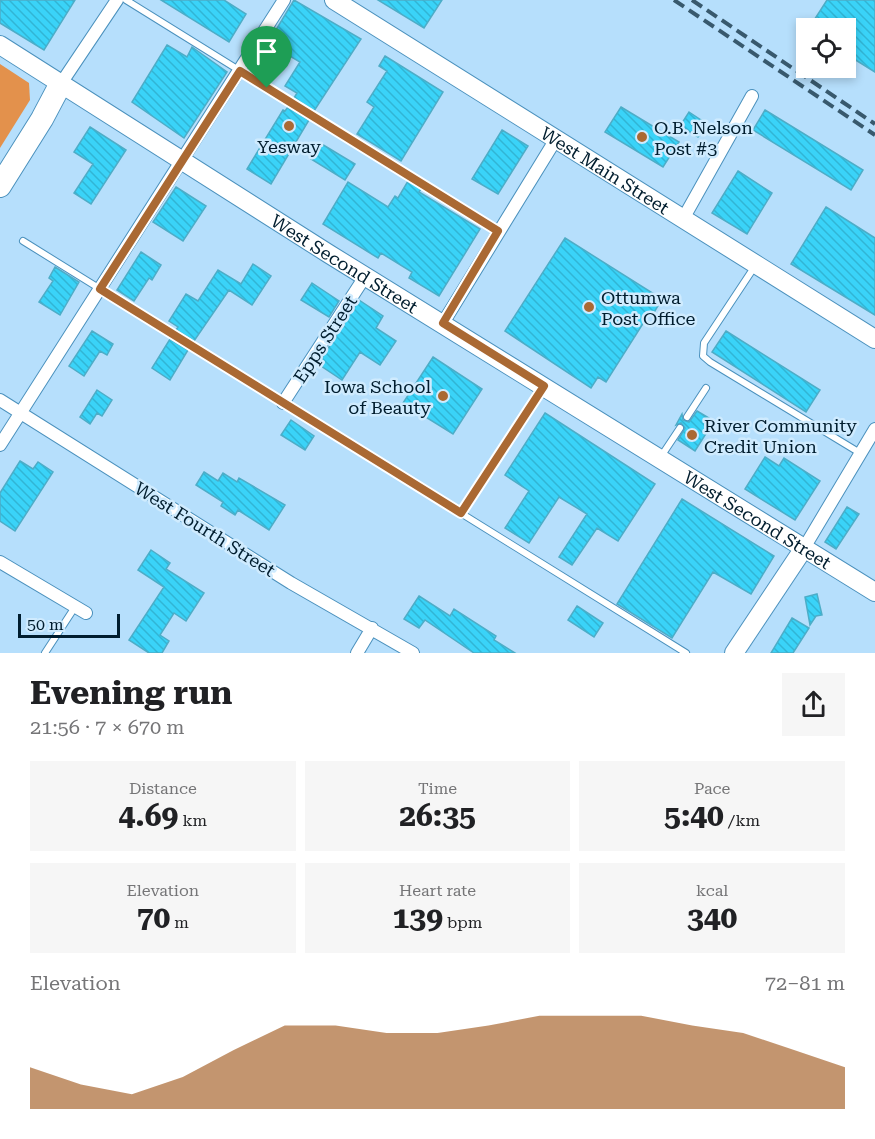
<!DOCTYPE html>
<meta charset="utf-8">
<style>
body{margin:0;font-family:"Roboto Serif",serif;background:#f6f6f6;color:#202124;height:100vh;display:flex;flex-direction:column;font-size:22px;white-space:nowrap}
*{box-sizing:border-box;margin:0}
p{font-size:20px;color:#757577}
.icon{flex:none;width:33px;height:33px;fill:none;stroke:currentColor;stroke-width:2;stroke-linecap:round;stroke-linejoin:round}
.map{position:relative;height:653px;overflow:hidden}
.panel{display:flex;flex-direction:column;background:#fff;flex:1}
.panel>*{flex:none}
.controls{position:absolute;left:796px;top:18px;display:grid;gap:12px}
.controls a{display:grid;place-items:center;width:60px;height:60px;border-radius:0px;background:#fff;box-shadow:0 3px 9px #0003;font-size:30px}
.scale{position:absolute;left:18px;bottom:15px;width:102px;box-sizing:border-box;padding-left:6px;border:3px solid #001d2e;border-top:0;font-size:16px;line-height:21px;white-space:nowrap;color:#001d2e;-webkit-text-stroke:4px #cfebfe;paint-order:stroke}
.pin{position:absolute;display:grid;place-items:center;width:51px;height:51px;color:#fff;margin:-62px -26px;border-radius:50% 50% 50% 0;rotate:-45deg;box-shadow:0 0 6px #0007}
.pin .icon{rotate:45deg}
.round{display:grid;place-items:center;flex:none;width:63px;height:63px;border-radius:0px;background:#f6f6f6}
.headline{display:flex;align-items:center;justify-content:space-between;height:102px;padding:0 30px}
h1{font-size:33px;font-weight:700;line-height:45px}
.stats{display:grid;grid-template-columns:repeat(3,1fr);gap:9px;height:102px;padding:6px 30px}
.stats div{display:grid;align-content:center;border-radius:0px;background:#f6f6f6;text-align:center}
.stats b{font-size:30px;font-weight:700}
.stats small{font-size:16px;font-weight:400}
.stats p{font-size:16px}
.chart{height:168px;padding:12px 30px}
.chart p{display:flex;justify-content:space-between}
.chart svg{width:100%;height:108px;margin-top:6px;fill:#aa6933;opacity:.7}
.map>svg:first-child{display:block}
</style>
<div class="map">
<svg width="875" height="653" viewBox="0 0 875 653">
<defs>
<pattern id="building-back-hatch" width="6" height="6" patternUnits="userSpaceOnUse" patternTransform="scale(1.5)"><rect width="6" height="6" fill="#3ad3f8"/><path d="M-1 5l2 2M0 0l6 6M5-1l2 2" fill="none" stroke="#31b5d5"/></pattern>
</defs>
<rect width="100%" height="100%" fill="#b6dffc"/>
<path fill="#e3914c" d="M0,64L29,83L30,100L0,148Z"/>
<path fill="url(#building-back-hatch)" stroke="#4dadc7" stroke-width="1.5" d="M0,0H75L44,50L0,23Z
M161,0H224L246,14L229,42Z
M294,0L361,39L314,111L294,98L297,93L285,86L300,62L268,43Z
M378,0H442L424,28Z
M827,0H875V72L846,54V28H809Z
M167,45L187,57L192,47L227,72L184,138L132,102Z
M385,56L443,92L401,161L357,134L374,107L367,102L387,71L379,66Z
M288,107L309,120L271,184L247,169L283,110L285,111Z
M621,107L679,142L663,167L605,132Z
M765,110L863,170L851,190L753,130Z
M689,112L707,124L698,137L680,126Z
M90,127L126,150L91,204L74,193L93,164L74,152Z
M502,130L528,146L498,194L472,179Z
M320,143L355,164L345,180L311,159Z
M738,171L772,193L747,234L712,213Z
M408,181L421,189L419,192L480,229L439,296L409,278L412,272L381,253L378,258L323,224L348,182L388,207L395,196L398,198Z
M176,187L206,206L183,241L153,222Z
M826,207L875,238V315L791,264Z
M565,238L662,299L652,316L649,314L606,382L598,377L591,388L505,331Z
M141,252L161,265L152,280L149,278L134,301L117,290Z
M253,264L271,276L252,305L229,290L194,341L176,330L178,327L169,321L186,294L198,301L218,270L241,284Z
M55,267L79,282L60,315L39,302L53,281L49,278Z
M312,283L339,301L329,317L301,300Z
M359,300L383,316L376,328L396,341L380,365L360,352L342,380L318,364Z
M92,331L113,344L107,355L100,351L84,376L69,366Z
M726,331L820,390L806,412L712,352Z
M170,339L188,350L170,380L152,368Z
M433,357L482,389L453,434L403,403Z
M97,390L112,400L102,416L97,413L90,424L80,417Z
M697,411L714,421L695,451L678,440L685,428L681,423L676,425L682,414L683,420L689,422Z
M545,413L655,484L618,541L597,528L572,565L559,557L587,514L559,497L529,543L505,528L529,491L505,475Z
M291,420L314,436L305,450L281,435Z
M765,457L779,466L784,458L820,481L795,520L745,489Z
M20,461L33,469L38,462L53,472L15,531L0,521V493Z
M204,472L218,481L223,473L237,482L239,478L285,505L269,530L238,510L235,515L221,506L223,502L196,485Z
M682,499L774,556L751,594L713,572L672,638L617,604Z
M847,507L859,514L836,549L825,542Z
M151,550L170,563L166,569L204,593L186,621L174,613L160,635L169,641L162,653H149L129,640L164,587L138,570Z
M817,594L822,615L816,616L810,625L805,597Z
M419,596L450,616L454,609L496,636L494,640L515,653H474L425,620L419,628L404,619Z
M577,606L603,623L594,637L568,620Z
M792,618L809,628L793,653H771Z"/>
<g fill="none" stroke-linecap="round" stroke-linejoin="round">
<g stroke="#4b91bd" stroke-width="8">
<path id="lane" d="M126,0L498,231
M23,241L686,653
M755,266L704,343L703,356L710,362L860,453
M687,417L706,388
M660,458L680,428
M461,513L542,389
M45,653L75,607"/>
</g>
<g stroke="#4b91bd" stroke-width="14">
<path id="street" d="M60,85L117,0
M683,219L752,96
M443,323L556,139
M0,400L291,583L413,653
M283,403L366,275
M0,445L284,0
M804,548L875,429
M0,562L86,613
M357,653L372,628"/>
</g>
<g stroke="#4b91bd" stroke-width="20">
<g id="secondary">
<path id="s1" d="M334,0L875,339"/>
<path id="s2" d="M0,45L329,254L875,592"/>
<path d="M734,653L804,548"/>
</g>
</g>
<g stroke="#4b91bd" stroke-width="24">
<path id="highway" d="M0,186L42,119L60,85"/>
</g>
<use href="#lane" stroke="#fff" stroke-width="6"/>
<use href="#street" stroke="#fff" stroke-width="12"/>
<use href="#secondary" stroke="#fff" stroke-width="18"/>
<use href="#highway" stroke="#fff" stroke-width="22"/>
<path stroke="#38596d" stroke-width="4" stroke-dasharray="12 6" stroke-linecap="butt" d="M674,0L875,135
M692,0L875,124"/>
</g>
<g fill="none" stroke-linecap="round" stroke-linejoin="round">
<g stroke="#fff" stroke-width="12">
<path id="route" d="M240,71L498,231L443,323L544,386L461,513L100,289Z"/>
</g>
<use href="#route" stroke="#aa6933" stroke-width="8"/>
</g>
<g fill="#aa6933" stroke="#cfebfe" stroke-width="2">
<circle cx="289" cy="126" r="6"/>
<circle cx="642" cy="137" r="6"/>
<circle cx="589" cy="307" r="6"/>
<circle cx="443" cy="396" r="6"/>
<circle cx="692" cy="435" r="6"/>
</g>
<g text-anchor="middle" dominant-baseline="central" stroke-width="5" stroke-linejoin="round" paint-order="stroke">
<g font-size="18" fill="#001d2e" stroke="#cfebfe" text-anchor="start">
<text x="654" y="127">O.B. Nelson<tspan x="654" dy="21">Post #3</tspan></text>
<text x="289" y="146" text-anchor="middle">Yesway</text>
<text x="601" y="297">Ottumwa<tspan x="601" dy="21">Post Office</tspan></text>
<text x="431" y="386" text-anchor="end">Iowa School<tspan x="431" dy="21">of Beauty</tspan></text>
<text x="704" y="425">River Community<tspan x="704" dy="21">Credit Union</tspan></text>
</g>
<g font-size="18" fill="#001d2e" stroke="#cfebfe">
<text stroke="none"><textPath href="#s1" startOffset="320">West Main Street</textPath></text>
<text stroke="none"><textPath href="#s2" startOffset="408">West Second Street</textPath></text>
<text transform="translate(325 339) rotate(-57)">Epps Street</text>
<text stroke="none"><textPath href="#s2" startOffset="894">West Second Street</textPath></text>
<text transform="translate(205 529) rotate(32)">West Fourth Street</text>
</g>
</g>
</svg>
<div class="controls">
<a><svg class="icon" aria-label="locate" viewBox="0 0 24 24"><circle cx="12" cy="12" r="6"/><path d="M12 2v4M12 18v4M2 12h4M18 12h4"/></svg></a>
</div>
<div class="scale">50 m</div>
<div class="pin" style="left:267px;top:88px;background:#1e9e55"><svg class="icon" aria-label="arrive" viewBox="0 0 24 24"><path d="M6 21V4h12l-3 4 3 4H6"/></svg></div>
</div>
<section class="panel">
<div class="headline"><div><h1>Evening run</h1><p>21:56 · 7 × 670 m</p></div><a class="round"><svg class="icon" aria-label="share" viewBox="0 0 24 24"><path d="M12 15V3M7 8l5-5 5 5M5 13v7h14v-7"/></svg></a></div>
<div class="stats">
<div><p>Distance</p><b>4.69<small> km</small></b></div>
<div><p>Time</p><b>26:35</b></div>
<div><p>Pace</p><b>5:40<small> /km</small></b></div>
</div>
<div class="stats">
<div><p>Elevation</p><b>70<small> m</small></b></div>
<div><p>Heart rate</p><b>139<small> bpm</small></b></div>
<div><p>kcal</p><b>340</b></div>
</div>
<div class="chart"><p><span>Elevation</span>72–81 m</p>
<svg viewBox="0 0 160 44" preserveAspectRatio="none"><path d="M0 44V27L10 34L20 38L30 31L40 20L50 10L60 10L70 13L80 13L90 10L100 6L110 6L120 6L130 10L140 13L150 20L160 27V44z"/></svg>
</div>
</section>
